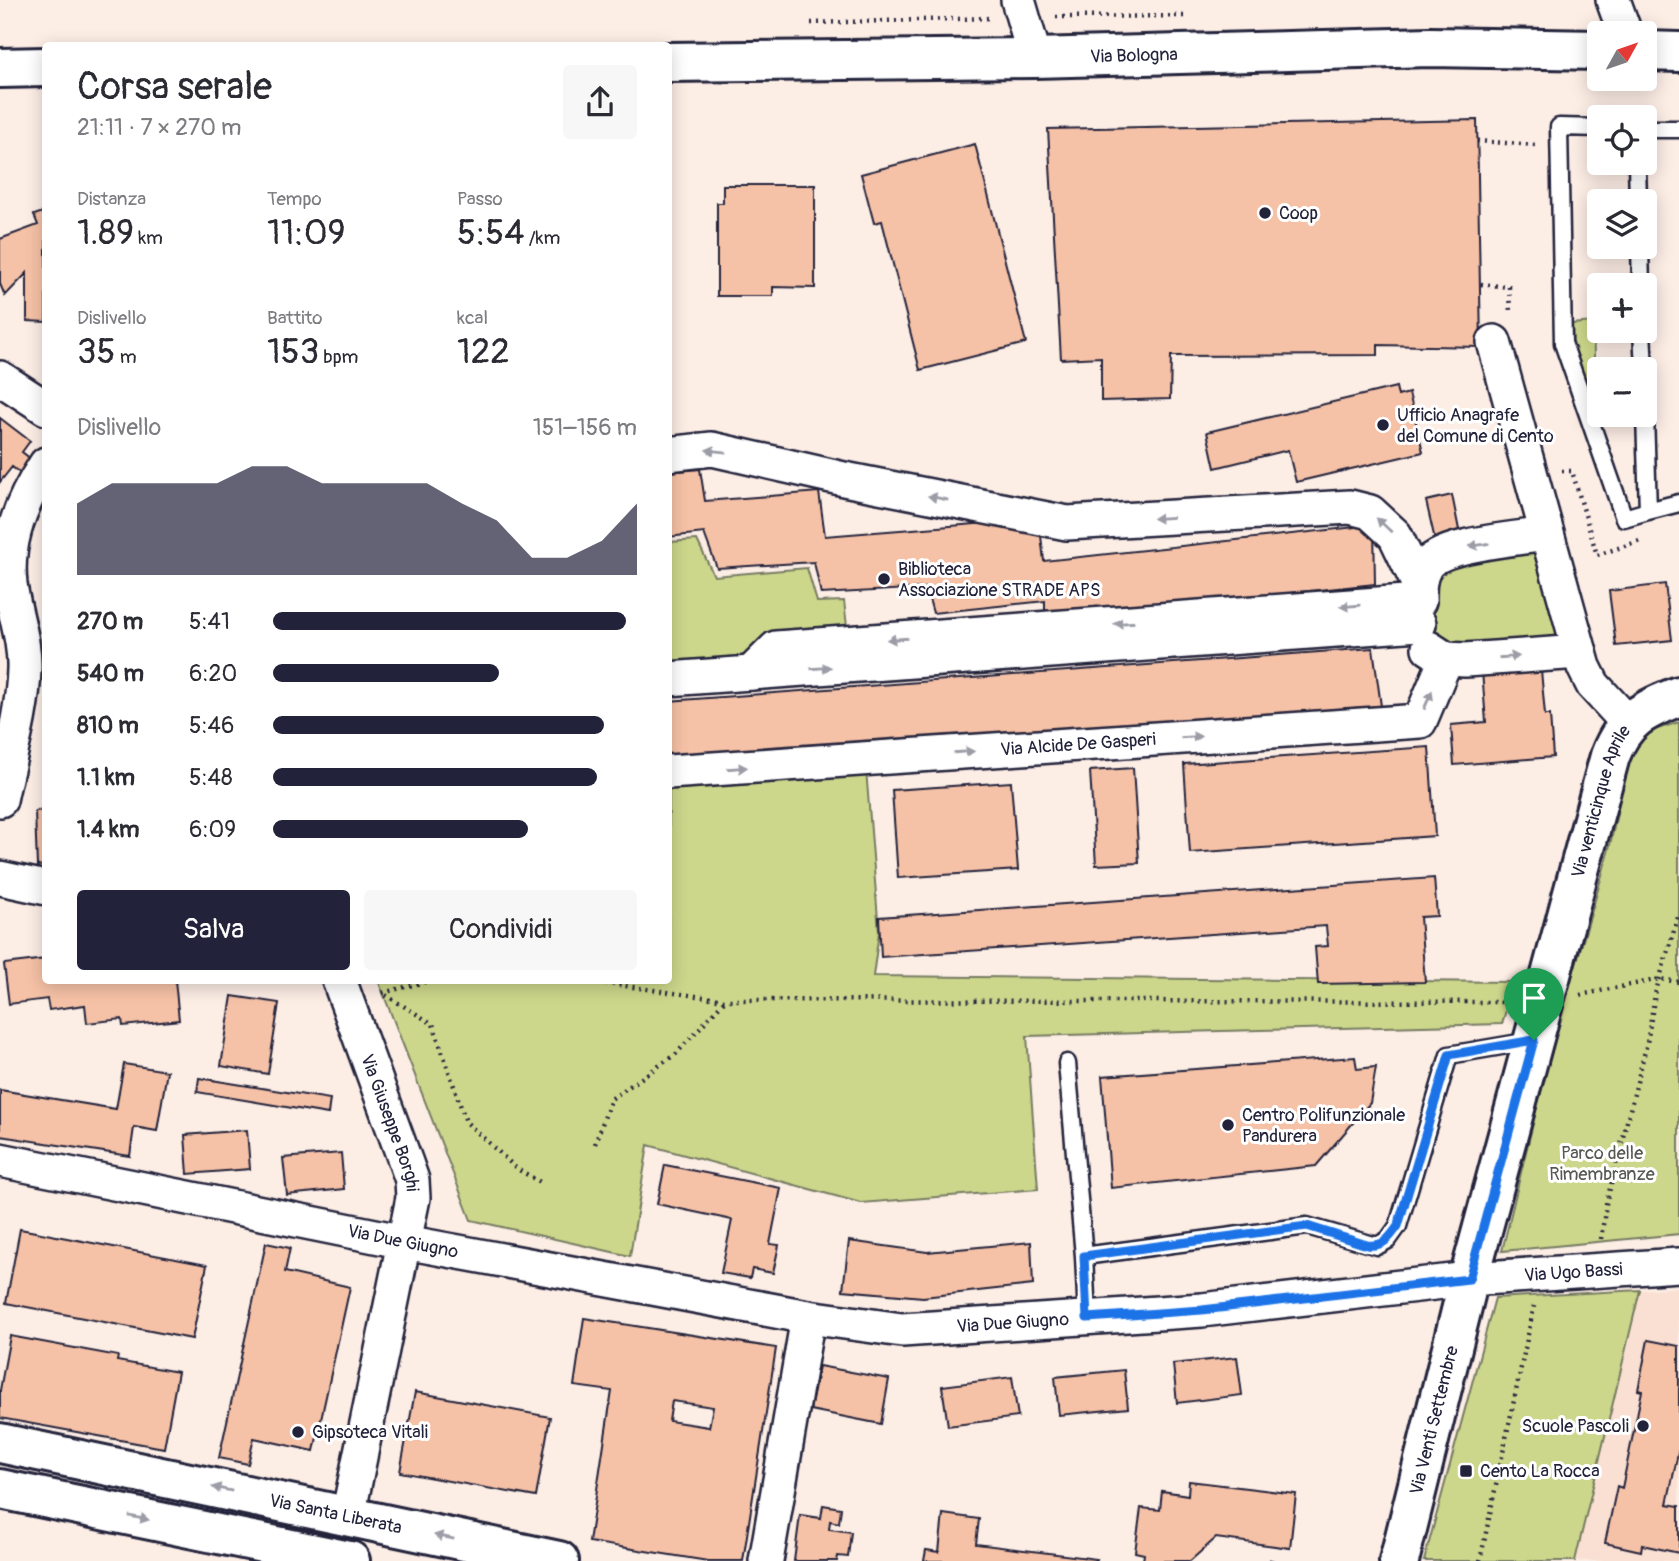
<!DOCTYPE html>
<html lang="it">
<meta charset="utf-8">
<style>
body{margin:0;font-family:Pangolin,sans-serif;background:#f7f7f7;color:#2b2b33;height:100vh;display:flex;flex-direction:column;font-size:26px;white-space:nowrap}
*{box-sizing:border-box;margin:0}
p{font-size:23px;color:#7c7c81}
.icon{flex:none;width:38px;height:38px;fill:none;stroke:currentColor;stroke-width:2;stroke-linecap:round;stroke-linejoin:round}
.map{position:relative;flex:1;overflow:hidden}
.details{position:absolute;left:42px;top:42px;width:630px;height:942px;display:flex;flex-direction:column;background:#fff;border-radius:7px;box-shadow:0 4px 18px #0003}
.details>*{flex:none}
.needle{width:46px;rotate:50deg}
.fabs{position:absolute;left:1587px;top:21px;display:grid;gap:14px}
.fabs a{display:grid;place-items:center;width:70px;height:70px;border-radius:7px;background:#fff;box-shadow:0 4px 18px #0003;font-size:35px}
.pin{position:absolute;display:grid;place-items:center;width:60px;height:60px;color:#fff;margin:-72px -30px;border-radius:50% 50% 50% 0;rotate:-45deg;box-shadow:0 0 7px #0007}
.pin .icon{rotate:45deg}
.round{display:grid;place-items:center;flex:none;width:74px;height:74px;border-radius:7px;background:#f7f7f7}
.summary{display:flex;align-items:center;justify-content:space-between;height:119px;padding:0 35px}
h1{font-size:38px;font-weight:600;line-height:52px}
.stats{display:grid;grid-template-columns:repeat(3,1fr);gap:10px;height:119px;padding:7px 35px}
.stats div{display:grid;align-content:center}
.stats b{font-size:35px;font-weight:600}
.stats small{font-size:19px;font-weight:400}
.stats p{font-size:19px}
.chart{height:196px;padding:14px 35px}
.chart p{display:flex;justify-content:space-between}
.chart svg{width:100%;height:126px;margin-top:7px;fill:#22223b;opacity:.7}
.cta{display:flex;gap:14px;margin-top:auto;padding:14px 35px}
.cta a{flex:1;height:80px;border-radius:7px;background:#22223b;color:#fff;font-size:28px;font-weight:600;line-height:80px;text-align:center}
.cta a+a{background:#f7f7f7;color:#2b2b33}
ul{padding:0 35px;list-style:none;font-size:23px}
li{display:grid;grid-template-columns:112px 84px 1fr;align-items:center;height:52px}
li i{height:18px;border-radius:9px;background:#22223b}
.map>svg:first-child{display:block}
</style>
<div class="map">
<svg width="1679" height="1561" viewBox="0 0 1679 1561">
<rect width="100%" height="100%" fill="#fcede5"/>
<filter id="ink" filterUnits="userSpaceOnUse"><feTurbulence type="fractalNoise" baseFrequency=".0143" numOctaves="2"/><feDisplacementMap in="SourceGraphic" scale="14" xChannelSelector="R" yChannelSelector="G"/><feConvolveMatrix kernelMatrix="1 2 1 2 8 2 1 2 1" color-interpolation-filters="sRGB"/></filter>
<g filter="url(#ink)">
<path fill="#fae0d2" d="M1679,1287V1561H1575L1640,1290Z"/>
<path fill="#ccd78b" stroke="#777c63" stroke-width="2" d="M1593,322L1596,422L1573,347L1572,324Z
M697,540L714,576L807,568L817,602L844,601L848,635L748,662L669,667V542Z
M1540,545L1569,645L1460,651L1441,642L1431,626L1434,575L1451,561Z
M1679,722V1234L1502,1251C1523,1166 1542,1081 1566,998C1590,913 1622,827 1627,739Z
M866,769L879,932L873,976L1514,982L1502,1024L1027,1036L1038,1189L861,1203L648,1145L630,1256L471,1220L378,980H668L669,782Z
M1640,1290L1575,1561H1424L1495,1298Z"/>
<path fill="#f6c2a7" stroke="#22223b" stroke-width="2" fill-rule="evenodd" d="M1477,120L1481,347L1378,345V355L1171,356L1170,399L1101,401V357L1061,359L1048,129Z
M975,144L1026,343L920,370L882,221L874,223L861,174Z
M723,185H815V288L773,287V296H717V203H723Z
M46,211V322L27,321V273L5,296L0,284V239L38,225L34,215Z
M1396,387L1398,396L1409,393L1423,452L1296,482L1288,450L1215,468L1207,432Z
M0,418L30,441L22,452L36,463L25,477L12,467L0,482Z
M700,469L705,501L819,492L825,536L1039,519L1044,561L1374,525L1375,584L1045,619V601L933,613L926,588L821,594L814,562L717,568L704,533L668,537V472Z
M1452,495L1460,535L1435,540L1426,501Z
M1665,584L1672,640L1616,646L1609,591Z
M1373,648L1381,706L668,759V701Z
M1541,670L1545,715H1550L1553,757L1454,765L1451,725L1486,722L1482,671Z
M1429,747L1435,836L1190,853L1184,764Z
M1133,768L1139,863L1096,865L1090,771Z
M1011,782L1018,870L898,878L892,790Z
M46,810V865L37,866L35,811Z
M1434,878L1437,916L1420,917L1425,982L1318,984L1315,947L1328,946L1326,926L881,957L879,917Z
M46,959V980H175L179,1020L123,1026L122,1019L87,1023L85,1005L49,1010L47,999L9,1004L4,964Z
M232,996L279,1003L268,1074L221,1066Z
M1355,1057L1357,1069L1376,1067L1370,1103L1316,1166L1111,1188L1102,1076Z
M124,1064L167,1071L157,1131L134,1127L130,1156L0,1136V1090L116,1109Z
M199,1078L330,1099L328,1114L197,1092Z
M247,1130L250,1169L188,1174L185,1135Z
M341,1153L344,1189L287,1195L283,1158Z
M665,1165L781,1188L770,1244L779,1245L773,1273L752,1269L750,1278L721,1273L732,1220L657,1204Z
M20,1229L207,1265L192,1339L6,1303Z
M849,1241L927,1252L1031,1242L1033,1285L923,1297L843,1290Z
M266,1243L290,1248L285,1272L350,1287L314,1451L254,1438L248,1464L219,1458Z
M584,1318L776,1348L743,1561H708L589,1542L612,1391L574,1386ZM672,1401L713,1407L709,1427L669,1421Z
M10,1336L118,1356L117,1361L178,1372L164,1448L0,1418V1390Z
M1648,1340L1679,1346V1449L1667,1504L1679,1506V1553L1642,1545L1641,1551L1605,1543L1617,1486L1622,1488L1642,1391L1638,1390Z
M1237,1357L1242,1395L1177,1403L1173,1364Z
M819,1366L889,1379L881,1424L810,1410Z
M1124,1370L1128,1408L1059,1415L1055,1377Z
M1012,1377L1018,1417L948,1426L942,1386Z
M415,1392L550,1417L536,1497L400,1472Z
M1189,1481L1296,1494L1290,1548L1216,1538L1190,1561H1143L1144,1554L1135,1552L1141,1508L1160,1510L1162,1491L1188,1495Z
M823,1505L841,1508L839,1523L830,1521L829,1529L851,1532L848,1557L838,1556L837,1561H794L800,1515L821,1518Z
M943,1514L979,1519L976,1544L1097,1559L1096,1561H924L926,1550L939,1552Z"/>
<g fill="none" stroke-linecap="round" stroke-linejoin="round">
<g stroke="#22223b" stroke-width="21">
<path id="lane" d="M1600,128L1559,127L1563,343L1624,518L1648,511
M1645,129H1679
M1637,163L1638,201
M1640,247L1641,285
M1642,331L1644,369
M1645,415L1648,511L1679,503
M1067,1063L1084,1256L1087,1318
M1084,1256L1307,1226L1377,1246L1388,1240L1398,1226L1449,1055L1531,1041"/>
</g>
<g stroke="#22223b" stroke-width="38">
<g id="street">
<path d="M1018,0L1035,58"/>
<path d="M1613,0L1625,33"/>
<path d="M1494,342L1584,667L1593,685L1628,723"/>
<path d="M0,378L46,408"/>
<path d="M668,454L712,449L844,479L1067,523L1350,507L1370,512L1395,535L1418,583"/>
<path d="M1419,599C1419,588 1419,578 1425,567C1440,543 1519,539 1546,534"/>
<path d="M1419,601L776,648L751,673L1419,624"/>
<path d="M1429,648L1446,659L1465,660L1580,652"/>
<path d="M668,679L751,673"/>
<path id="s1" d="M668,772L1420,721L1446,659"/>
<path d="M0,800C9,757 23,712 24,669C25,640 14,613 10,584C5,540 22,500 46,464"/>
<path d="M0,878L46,888"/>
<path id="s2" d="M339,980L406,1163L412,1180L413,1198L348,1516"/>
<path id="s3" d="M0,1160L405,1242L808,1317L902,1330L1202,1310L1469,1279L1679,1265"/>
<path d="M766,1561L808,1317"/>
</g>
</g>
<g stroke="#22223b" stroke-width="44">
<g id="secondary">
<path d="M1645,51L1679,52"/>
<path id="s4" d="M668,62L1035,58L1430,47L1600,50"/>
<path d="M0,68L46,67"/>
<path id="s5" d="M0,1443L559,1561"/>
<path d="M0,1489L350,1561"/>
<path id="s6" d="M1399,1561L1469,1279L1610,756C1624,719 1644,710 1679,696"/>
</g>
</g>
<path stroke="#22223b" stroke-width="4.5" stroke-dasharray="2 5" stroke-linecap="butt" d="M1056,17L1187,16
M811,23L991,18
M1477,141L1536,145
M1481,284L1509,287L1510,314
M1562,471H1572L1597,555L1643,540
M432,980L382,993L433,1024L466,1122L517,1169L542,1183
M584,980L724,1000L1509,1002
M1580,995L1660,979L1679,982
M595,1144L611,1099L676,1054L724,1001
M1601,1239L1606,1204L1647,1043L1655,994L1679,914
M1271,1561L1272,1556
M1480,1561L1534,1306"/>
<use href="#lane" stroke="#fff" stroke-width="16"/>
<use href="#street" stroke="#fff" stroke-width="33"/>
<use href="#secondary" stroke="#fff" stroke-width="38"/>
</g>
<defs><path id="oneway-solid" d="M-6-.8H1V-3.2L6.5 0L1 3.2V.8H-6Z" transform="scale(1.75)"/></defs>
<g fill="#9c9ca7">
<use href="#oneway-solid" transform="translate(716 451) rotate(-174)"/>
<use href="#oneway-solid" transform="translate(938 498) rotate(-169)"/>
<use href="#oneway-solid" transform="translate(1163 518) rotate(177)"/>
<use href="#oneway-solid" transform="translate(1384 525) rotate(-137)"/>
<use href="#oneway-solid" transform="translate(1479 545) rotate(171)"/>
<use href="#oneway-solid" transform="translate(1350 606) rotate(176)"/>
<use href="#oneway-solid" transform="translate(1124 623) rotate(176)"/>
<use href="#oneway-solid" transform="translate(897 639) rotate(176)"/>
<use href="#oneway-solid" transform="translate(1509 657) rotate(-4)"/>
<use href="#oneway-solid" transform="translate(821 668) rotate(-4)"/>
<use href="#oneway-solid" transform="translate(1428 700) rotate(-67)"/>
<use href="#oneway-solid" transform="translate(1191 737) rotate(-4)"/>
<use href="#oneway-solid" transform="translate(964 752) rotate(-4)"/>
<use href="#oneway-solid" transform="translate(737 768) rotate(-4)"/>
<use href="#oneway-solid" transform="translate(222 1489) rotate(-168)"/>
<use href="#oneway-solid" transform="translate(139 1518) rotate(12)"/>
<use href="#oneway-solid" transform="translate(444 1537) rotate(-168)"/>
</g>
</g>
<g fill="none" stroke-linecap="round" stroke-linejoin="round" filter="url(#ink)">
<g stroke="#fff" stroke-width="14">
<path id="route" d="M1534,1040L1469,1279L1202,1310L1087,1318L1084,1256L1307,1226L1367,1245C1383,1247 1389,1239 1398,1226L1449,1055Z"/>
</g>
<use href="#route" stroke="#1a73e8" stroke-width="9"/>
</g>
<g fill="#22223b" stroke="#fff" stroke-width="2.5">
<circle cx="1265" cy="213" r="7"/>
<circle cx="1383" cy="425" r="7"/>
<circle cx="884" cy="579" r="7"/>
<circle cx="1228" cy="1125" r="7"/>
<circle cx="1643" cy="1426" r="7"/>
<circle cx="298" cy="1432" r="7"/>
<rect x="1459" y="1464" width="14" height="14" rx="3.5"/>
</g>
<g text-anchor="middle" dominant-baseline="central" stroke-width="6" stroke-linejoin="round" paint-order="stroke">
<g font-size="18" fill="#22223b" stroke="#fff">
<text stroke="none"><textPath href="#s4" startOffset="466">Via Bologna</textPath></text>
<text stroke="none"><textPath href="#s1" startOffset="411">Via Alcide De Gasperi</textPath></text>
<text stroke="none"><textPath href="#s6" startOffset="786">Via venticinque Aprile</textPath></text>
<text stroke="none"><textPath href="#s2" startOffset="152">Via Giuseppe Borghi</textPath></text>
<text stroke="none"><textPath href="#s3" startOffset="411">Via Due Giugno</textPath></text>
<text stroke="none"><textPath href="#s3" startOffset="1592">Via Ugo Bassi</textPath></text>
<text stroke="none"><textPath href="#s3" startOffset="1029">Via Due Giugno</textPath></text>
<text stroke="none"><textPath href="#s6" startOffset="145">Via Venti Settembre</textPath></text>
<text stroke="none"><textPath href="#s5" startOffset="343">Via Santa Liberata</textPath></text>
</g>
<g font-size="18" fill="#22223b" stroke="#fff" text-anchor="start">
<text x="1279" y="213">Coop</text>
<text x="1397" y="415">Ufficio Anagrafe<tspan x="1397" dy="21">del Comune di Cento</tspan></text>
<text x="898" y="569">Biblioteca<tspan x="898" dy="21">Associazione STRADE APS</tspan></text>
<text x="1242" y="1115">Centro Polifunzionale<tspan x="1242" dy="21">Pandurera</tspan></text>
<text x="1629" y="1426" text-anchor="end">Scuole Pascoli</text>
<text x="312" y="1432">Gipsoteca Vitali</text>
<text x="1480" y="1471">Cento La Rocca</text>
</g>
<g font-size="18" fill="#555853" stroke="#fff">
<text x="1602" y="1153">Parco delle<tspan x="1602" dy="21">Rimembranze</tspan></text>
</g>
</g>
</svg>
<div class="fabs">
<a><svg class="needle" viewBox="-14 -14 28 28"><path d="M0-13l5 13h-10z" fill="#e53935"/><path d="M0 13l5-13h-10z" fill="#7c7c81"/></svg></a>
<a><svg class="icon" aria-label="locate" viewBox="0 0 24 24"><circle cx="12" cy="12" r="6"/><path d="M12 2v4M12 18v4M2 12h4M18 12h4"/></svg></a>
<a><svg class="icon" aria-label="layers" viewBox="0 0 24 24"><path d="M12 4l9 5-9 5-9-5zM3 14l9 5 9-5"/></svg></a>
<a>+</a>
<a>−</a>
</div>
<div class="pin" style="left:1534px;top:1040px;background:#1e9e55"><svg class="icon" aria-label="arrive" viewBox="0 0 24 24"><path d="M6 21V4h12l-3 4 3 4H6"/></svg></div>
<section class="details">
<div class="summary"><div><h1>Corsa serale</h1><p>21:11 · 7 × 270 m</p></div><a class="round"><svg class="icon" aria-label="share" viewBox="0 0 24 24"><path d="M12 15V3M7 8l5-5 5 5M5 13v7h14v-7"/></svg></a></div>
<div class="stats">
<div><p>Distanza</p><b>1.89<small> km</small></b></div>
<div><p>Tempo</p><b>11:09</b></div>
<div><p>Passo</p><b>5:54<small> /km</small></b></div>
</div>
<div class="stats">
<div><p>Dislivello</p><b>35<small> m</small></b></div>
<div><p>Battito</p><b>153<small> bpm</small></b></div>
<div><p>kcal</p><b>122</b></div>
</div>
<div class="chart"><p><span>Dislivello</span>151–156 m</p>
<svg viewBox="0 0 160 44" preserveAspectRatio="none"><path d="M0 44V19L10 12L20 12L30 12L40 12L50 6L60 6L70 12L80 12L90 12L100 12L110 19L120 25L130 38L140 38L150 32L160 19V44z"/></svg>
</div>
<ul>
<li><b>270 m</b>5:41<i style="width:97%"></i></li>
<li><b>540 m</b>6:20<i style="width:62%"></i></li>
<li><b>810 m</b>5:46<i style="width:91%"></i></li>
<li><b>1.1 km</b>5:48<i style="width:89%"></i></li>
<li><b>1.4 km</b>6:09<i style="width:70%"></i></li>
</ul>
<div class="cta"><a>Salva</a><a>Condividi</a></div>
</section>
</div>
